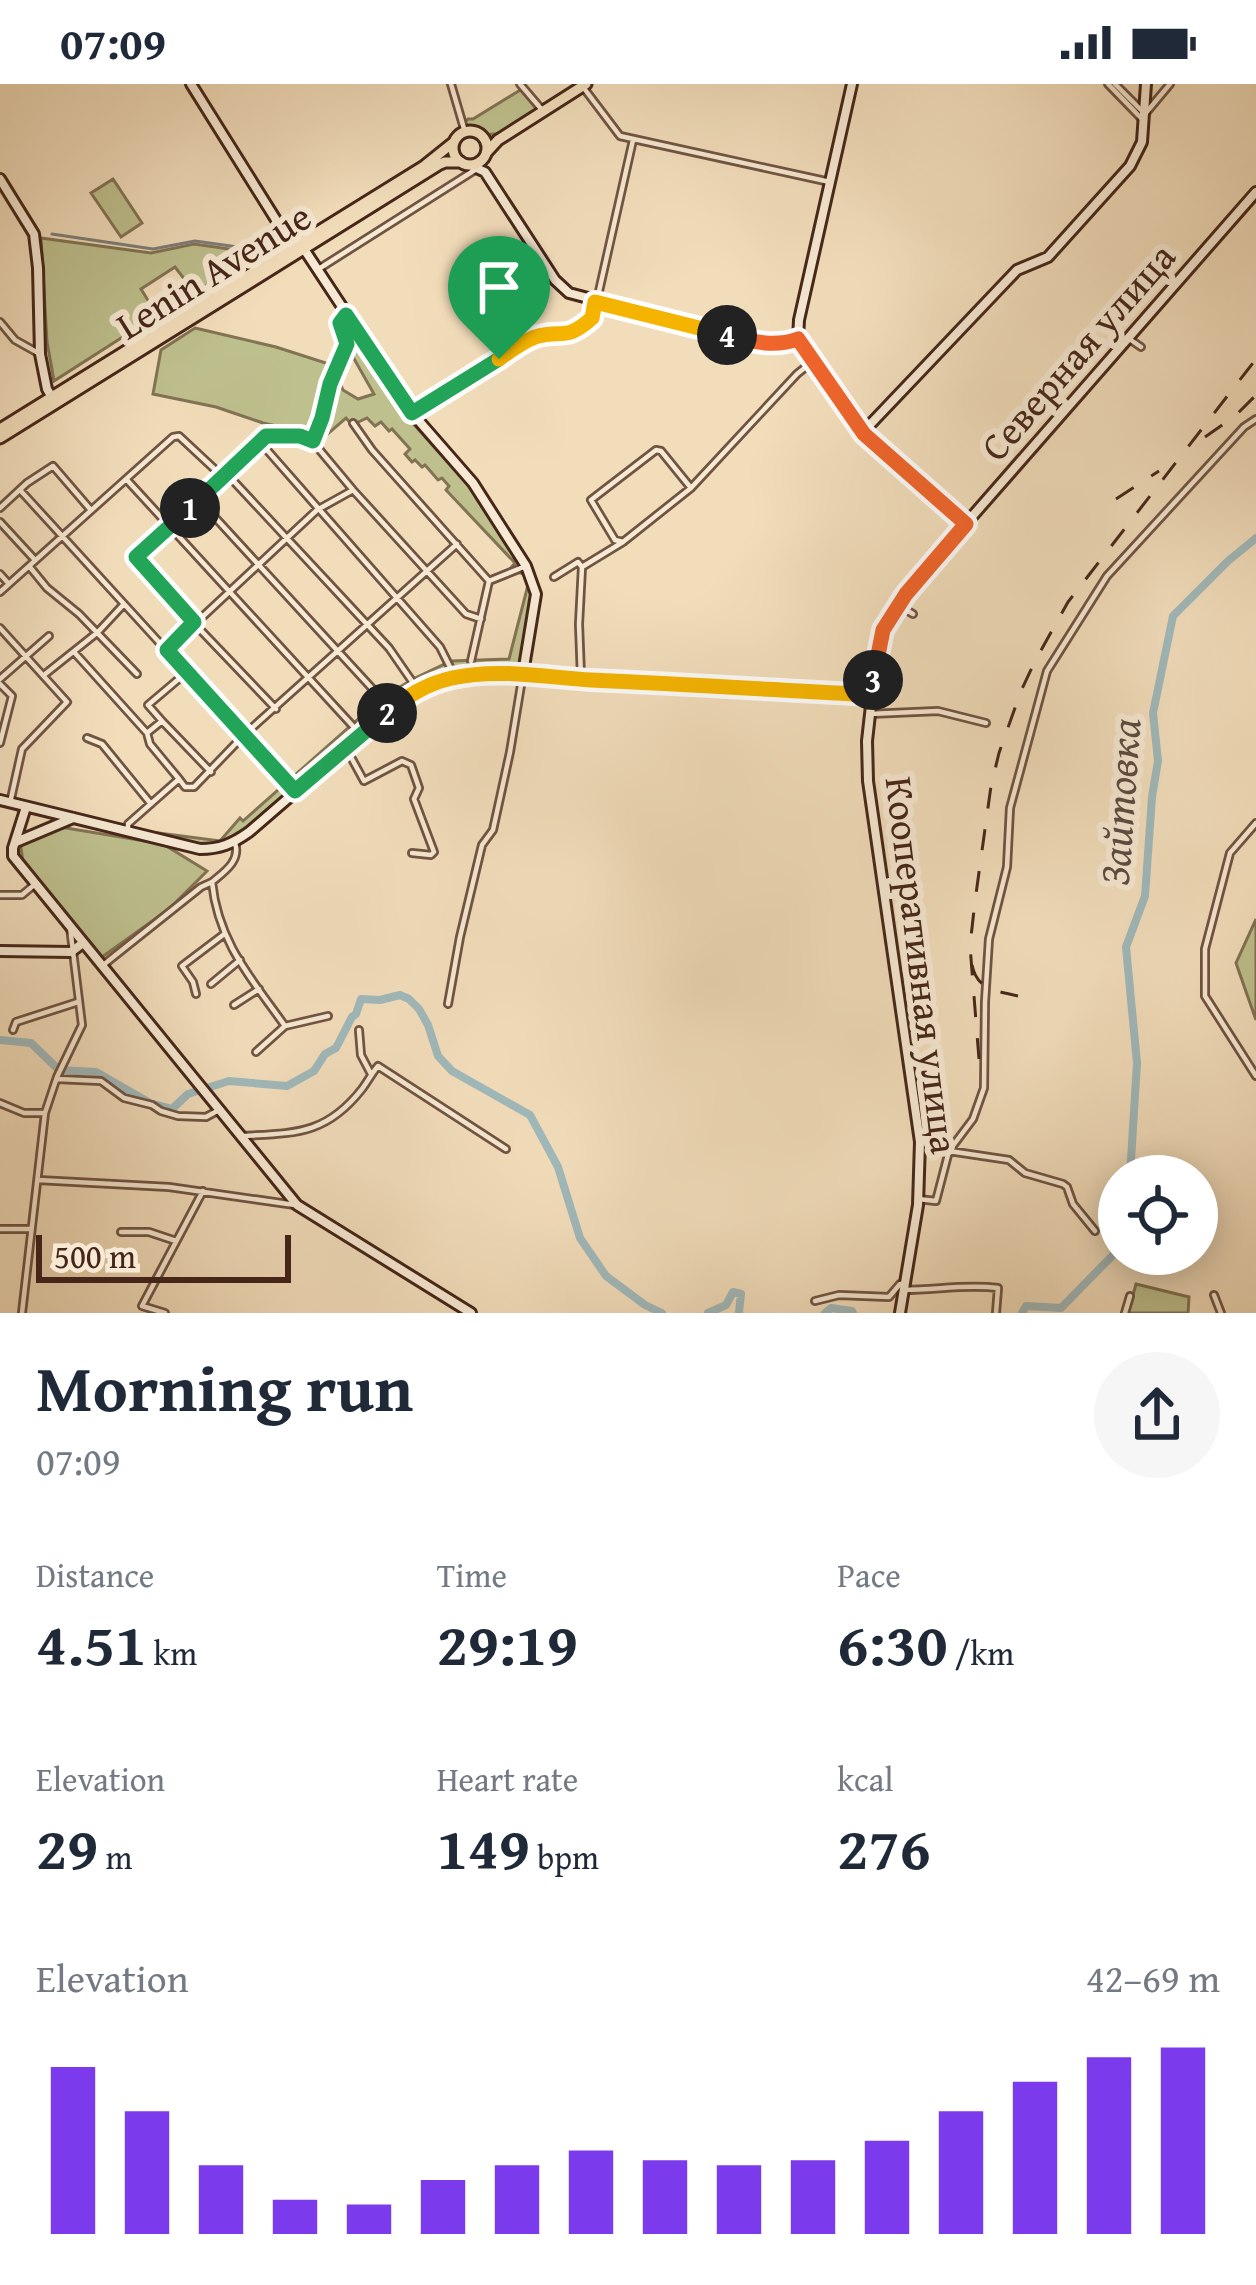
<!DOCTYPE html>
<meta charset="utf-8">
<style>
body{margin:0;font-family:"Gentium Book Plus",serif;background:#f6f6f7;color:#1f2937;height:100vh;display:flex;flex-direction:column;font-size:45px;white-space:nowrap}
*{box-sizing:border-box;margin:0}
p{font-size:39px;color:#747a83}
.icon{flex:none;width:66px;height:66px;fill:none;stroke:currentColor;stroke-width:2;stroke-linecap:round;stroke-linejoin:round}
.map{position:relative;height:1229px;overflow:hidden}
.sheet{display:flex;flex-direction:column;background:#fff;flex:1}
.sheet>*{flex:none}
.fabs{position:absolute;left:1098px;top:1071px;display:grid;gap:24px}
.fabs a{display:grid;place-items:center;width:120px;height:120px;border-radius:50%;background:#fff;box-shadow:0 6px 30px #0003;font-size:60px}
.scale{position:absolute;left:36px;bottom:30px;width:255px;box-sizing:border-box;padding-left:12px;border:6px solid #452619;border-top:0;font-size:33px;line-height:42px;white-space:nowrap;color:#452619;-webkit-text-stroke:9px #f7e9d3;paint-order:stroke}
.pin{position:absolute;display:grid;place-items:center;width:102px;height:102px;color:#fff;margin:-123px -51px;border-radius:50% 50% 50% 0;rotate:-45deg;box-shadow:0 0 12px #0007}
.pin .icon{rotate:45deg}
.km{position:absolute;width:60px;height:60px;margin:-30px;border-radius:50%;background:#222;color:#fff;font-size:33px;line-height:60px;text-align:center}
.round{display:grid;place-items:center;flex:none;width:126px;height:126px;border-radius:63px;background:#f6f6f7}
.headline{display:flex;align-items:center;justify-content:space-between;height:204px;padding:0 36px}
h1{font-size:66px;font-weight:700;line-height:90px}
.metrics{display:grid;grid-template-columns:repeat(3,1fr);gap:18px;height:204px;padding:12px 36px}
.metrics div{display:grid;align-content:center}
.metrics b{font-size:60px;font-weight:700}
.metrics small{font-size:33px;font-weight:400}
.metrics p{font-size:33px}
.chart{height:336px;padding:24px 36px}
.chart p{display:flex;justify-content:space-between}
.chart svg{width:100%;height:216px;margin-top:12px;stroke:#7c3aed;stroke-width:6}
.status{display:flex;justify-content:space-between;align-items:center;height:84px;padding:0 60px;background:#fff;direction:ltr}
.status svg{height:33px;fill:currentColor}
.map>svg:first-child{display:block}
</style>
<div class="status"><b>07:09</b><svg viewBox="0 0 49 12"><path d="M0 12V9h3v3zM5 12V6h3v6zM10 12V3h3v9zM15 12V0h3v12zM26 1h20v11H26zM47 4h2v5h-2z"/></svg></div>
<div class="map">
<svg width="1256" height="1229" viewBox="0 0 1256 1229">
<rect width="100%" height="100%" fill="#f2ddbb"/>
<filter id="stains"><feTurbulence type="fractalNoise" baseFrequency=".00167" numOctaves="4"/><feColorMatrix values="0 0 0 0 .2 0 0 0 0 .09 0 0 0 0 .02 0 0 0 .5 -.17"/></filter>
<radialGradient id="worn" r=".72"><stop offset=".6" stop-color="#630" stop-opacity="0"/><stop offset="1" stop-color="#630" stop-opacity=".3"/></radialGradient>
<path fill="#bec08e" stroke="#827354" stroke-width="3" d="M522,5L538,27C524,35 504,53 488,50C481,48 474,45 467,45L464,39L468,35H473Z
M113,95L142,139L121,153L91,109Z
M41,154L151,169L194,160L257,169L195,209L175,183L141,205L157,231L54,297L47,258Z
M344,237H346L410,336L470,403L531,495L534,516L520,580L510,587L422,602L233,757L205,763L128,745L220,757L240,734L243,737L382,614L413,595L451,577L509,575L529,497L524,490L509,486L515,479L446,406L449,402L442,394L438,396L425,381L422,383L415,376L412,378L405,370L410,365L392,345L389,347L381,338L375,342L367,334L352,341L346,334L316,360L314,357C327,328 334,297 347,267L349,275L340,299L343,306L358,315L374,310L353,273Z
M195,244L276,263L329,280L332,284L313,350L263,339L216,323L153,310L161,266Z
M60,743L163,760L207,787L169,825L102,873L23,778L20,757Z
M1256,835V936L1236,879Z
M1136,1200L1189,1213L1188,1229H1128Z"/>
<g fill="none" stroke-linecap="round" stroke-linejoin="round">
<path stroke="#7c7e7a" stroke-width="3" d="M52,150L153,165L195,157L259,166"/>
<path stroke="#a0b9bb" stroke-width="8" d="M0,956L31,959L59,986L96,988L150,1019L172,1025L188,1010L229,997L287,1002L314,987L325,970L336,964L352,933L356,930L361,915L380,916L400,911L409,915L419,925L428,941L438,972L452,987L530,1031L558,1083L580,1154L606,1192L645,1221L662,1229
M1130,1092L1137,979L1126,863L1145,812L1152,713L1158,677L1153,629L1173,532L1228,477L1256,454
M708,1229L726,1221L733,1208L741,1210L739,1228
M825,1229L831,1224L852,1227L853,1229
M1022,1229L1026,1222L1061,1224L1117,1167L1119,1158"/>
<g stroke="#705442" stroke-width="10">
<path id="street" d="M451,0L465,48
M520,0L543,27
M1108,0L1142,35
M1115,0L1145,30L1170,0
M583,3L620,52L830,98
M317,186L478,84
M0,238L15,256L40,270
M1128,254L1141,263
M413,329L527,256C555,245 566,258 593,234L633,56
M353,339L372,366L489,497L471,577
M260,358L440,563L455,593
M313,358L353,406L466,530L481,535
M227,390L389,564L418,606
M127,396L362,652
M20,406L295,707
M200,417L391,625
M0,424L27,399L53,382L90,425
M0,438L35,476
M623,458L615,456L591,416L656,366L661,367L691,404
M29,482L47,504L79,530L137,590
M0,490L9,500
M554,493L578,478L582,483
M489,497L526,482
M0,508L173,353L179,352L223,393
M898,521L913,530
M0,544L67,618L22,665L10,719
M167,566L317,426L353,406
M74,568L147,649L162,637L148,621L187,588
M44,591L98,548L124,520
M581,593L579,540L582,483L623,458L691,404L797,290L812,278
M0,595L49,552
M0,600L12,612L0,659
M276,625L190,535L136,473L238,380L266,352H300L313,357L322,334L330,300L347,260L340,239L346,231
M869,630L938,627L986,639
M162,637L211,688
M87,654L102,660L151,720
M346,664L364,697L402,677L411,681L419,704L414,715L434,768L431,771L412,769
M179,695L185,703H194L244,651L457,460
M1256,739L1230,769L1205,865V912L1256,992
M128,748V740L179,695L150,660L147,649
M235,759C241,777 224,788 212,798C218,858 251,894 285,942L256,968
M0,811H22L34,801
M102,882L201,803L212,798
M211,900L240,876
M196,910L193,898L182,882L223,851
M448,920L460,853L482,761L493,746L510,668L523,589
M234,921L259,905
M285,942L328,932
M13,946L16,938L78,918
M359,946L361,971L371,990
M57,995L101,997L124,1014L152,1021L161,1027L178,1032L206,1033L219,1026
M0,1019L24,1029H45
M242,1052C295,1049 326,1051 362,1005C368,997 372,989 378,982L506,1065
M949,1067L1009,1076L1025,1089L1063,1100L1067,1103L1073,1120L1095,1147
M38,1096L169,1103L295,1121
M918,1115L936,1117L949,1067L973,1035L984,1004L985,918L989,855L1007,783L1010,724L1047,587L1107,492L1244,343L1256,335
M0,1145H30
M121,1148H149L176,1157
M904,1206C937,1206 965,1200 998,1204L996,1229
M1214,1211L1221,1229
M815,1217L839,1211L889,1213L900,1200L904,1201
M22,1229L45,1029L57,993L82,941L70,843
M165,1229L142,1222L203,1107
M1125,1229L1130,1212"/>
</g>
<g stroke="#452619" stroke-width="14">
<path id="secondary" d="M191,0L293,163
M852,0L799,236L798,255L864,350L966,439
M470,81L485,88L555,196L569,209L759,259L778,260L798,255
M0,95L34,150L38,184L40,270L47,305L53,315
M304,165L412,329L473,399L526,482L536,510L523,589
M863,348L1017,186L1048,173L1130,82L1142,58L1146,0
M0,716L200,765C220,765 232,760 249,748L396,621L418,606L455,593L523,589L581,595L871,611
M26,723L13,764V772L297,1121L471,1229
M16,758L73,734
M0,867L71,868L83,859
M900,1229L918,1121L920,1058L868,697L867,657L878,559L883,546L906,510L934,476L1256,108"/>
</g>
<g stroke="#452619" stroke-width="15">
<path id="primary" d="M453 64a17 17 0 1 1 34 0a17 17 0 1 1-34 0Z
M487,68L498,56L586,0
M0,345L424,82L454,58
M0,354L440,80L445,78H461"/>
</g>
<use href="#street" stroke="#f7e9d3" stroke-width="4.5"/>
<use href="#secondary" stroke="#f7e9d3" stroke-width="8"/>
<use href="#primary" stroke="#f2ddbb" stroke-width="9"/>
<path stroke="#452619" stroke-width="3" stroke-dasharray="21 21" stroke-linecap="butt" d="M1205,353L1235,332L1256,311
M1116,415L1159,387
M972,881C977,906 997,907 1018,912
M979,975L970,862L975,817L991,702L999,669L1021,607L1035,577L1068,518L1256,275"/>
</g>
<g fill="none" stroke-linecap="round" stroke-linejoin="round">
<g stroke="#fff" stroke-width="24">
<path id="split-1" d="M190,424L266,352H300L313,357L322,334L330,300L347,260L340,239L346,231L412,329L499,275"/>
</g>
<g stroke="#fff" stroke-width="24">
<path id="split-2" d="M190,424L136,473L194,538L167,566L295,707L387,629"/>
</g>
<g stroke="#fff" stroke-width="24">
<path id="split-3" d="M387,629C407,612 426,600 452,594C498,584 544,593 591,596C684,600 777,606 871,611L873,596"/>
</g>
<g stroke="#fff" stroke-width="24">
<path id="split-4" d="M727,251C751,257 773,264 798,255L864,350L966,440L906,510L883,546L873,596"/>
</g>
<g stroke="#fff" stroke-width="24">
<path id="split-5" d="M499,275C510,267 522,258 535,253C562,244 564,259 592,234L595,218L727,251"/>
</g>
<use href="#split-1" stroke="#22a559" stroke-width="15"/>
<use href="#split-2" stroke="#22a559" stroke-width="15"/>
<use href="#split-3" stroke="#f5b400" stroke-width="15"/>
<use href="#split-4" stroke="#f0652b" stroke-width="15"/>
<use href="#split-5" stroke="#f5b400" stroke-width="15"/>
</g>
<g text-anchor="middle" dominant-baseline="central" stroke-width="12" stroke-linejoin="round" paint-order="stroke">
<g font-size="39" fill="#452619" stroke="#f7e9d3">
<text transform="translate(213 186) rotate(-32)">Lenin Avenue</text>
<text transform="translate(1077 267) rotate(-49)">Северная улица</text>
<text transform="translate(923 881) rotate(83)">Кооперативная улица</text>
</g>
<g font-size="42" font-style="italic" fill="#5c4b42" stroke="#f7e9d3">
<text transform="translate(1119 718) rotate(-86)">Зайтовка</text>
</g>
</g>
<rect width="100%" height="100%" filter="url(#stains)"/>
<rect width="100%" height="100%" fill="url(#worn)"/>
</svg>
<div class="fabs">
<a><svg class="icon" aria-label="locate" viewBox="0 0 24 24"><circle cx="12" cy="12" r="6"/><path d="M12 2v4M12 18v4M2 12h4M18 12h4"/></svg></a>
</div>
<div class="scale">500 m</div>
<div class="pin" style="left:499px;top:275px;background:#1e9e55"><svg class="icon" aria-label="arrive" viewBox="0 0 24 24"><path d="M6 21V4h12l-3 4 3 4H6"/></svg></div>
<b class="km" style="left:190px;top:424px">1</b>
<b class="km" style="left:387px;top:629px">2</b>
<b class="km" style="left:873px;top:596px">3</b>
<b class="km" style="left:727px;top:251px">4</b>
</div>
<section class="sheet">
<div class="headline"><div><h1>Morning run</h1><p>07:09</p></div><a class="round"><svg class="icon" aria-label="share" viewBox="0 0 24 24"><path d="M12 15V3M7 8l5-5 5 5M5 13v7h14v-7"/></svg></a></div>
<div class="metrics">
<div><p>Distance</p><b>4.51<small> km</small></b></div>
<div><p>Time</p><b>29:19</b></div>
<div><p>Pace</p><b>6:30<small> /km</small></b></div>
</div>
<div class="metrics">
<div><p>Elevation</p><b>29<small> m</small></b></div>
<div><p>Heart rate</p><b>149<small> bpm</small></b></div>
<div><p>kcal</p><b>276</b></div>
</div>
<div class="chart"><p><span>Elevation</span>42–69 m</p>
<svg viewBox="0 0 160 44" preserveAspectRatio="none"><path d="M5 44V10M15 44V19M25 44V30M35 44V37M45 44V38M55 44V33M65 44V30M75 44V27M85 44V29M95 44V30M105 44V29M115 44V25M125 44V19M135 44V13M145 44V8M155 44V6"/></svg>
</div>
</section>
